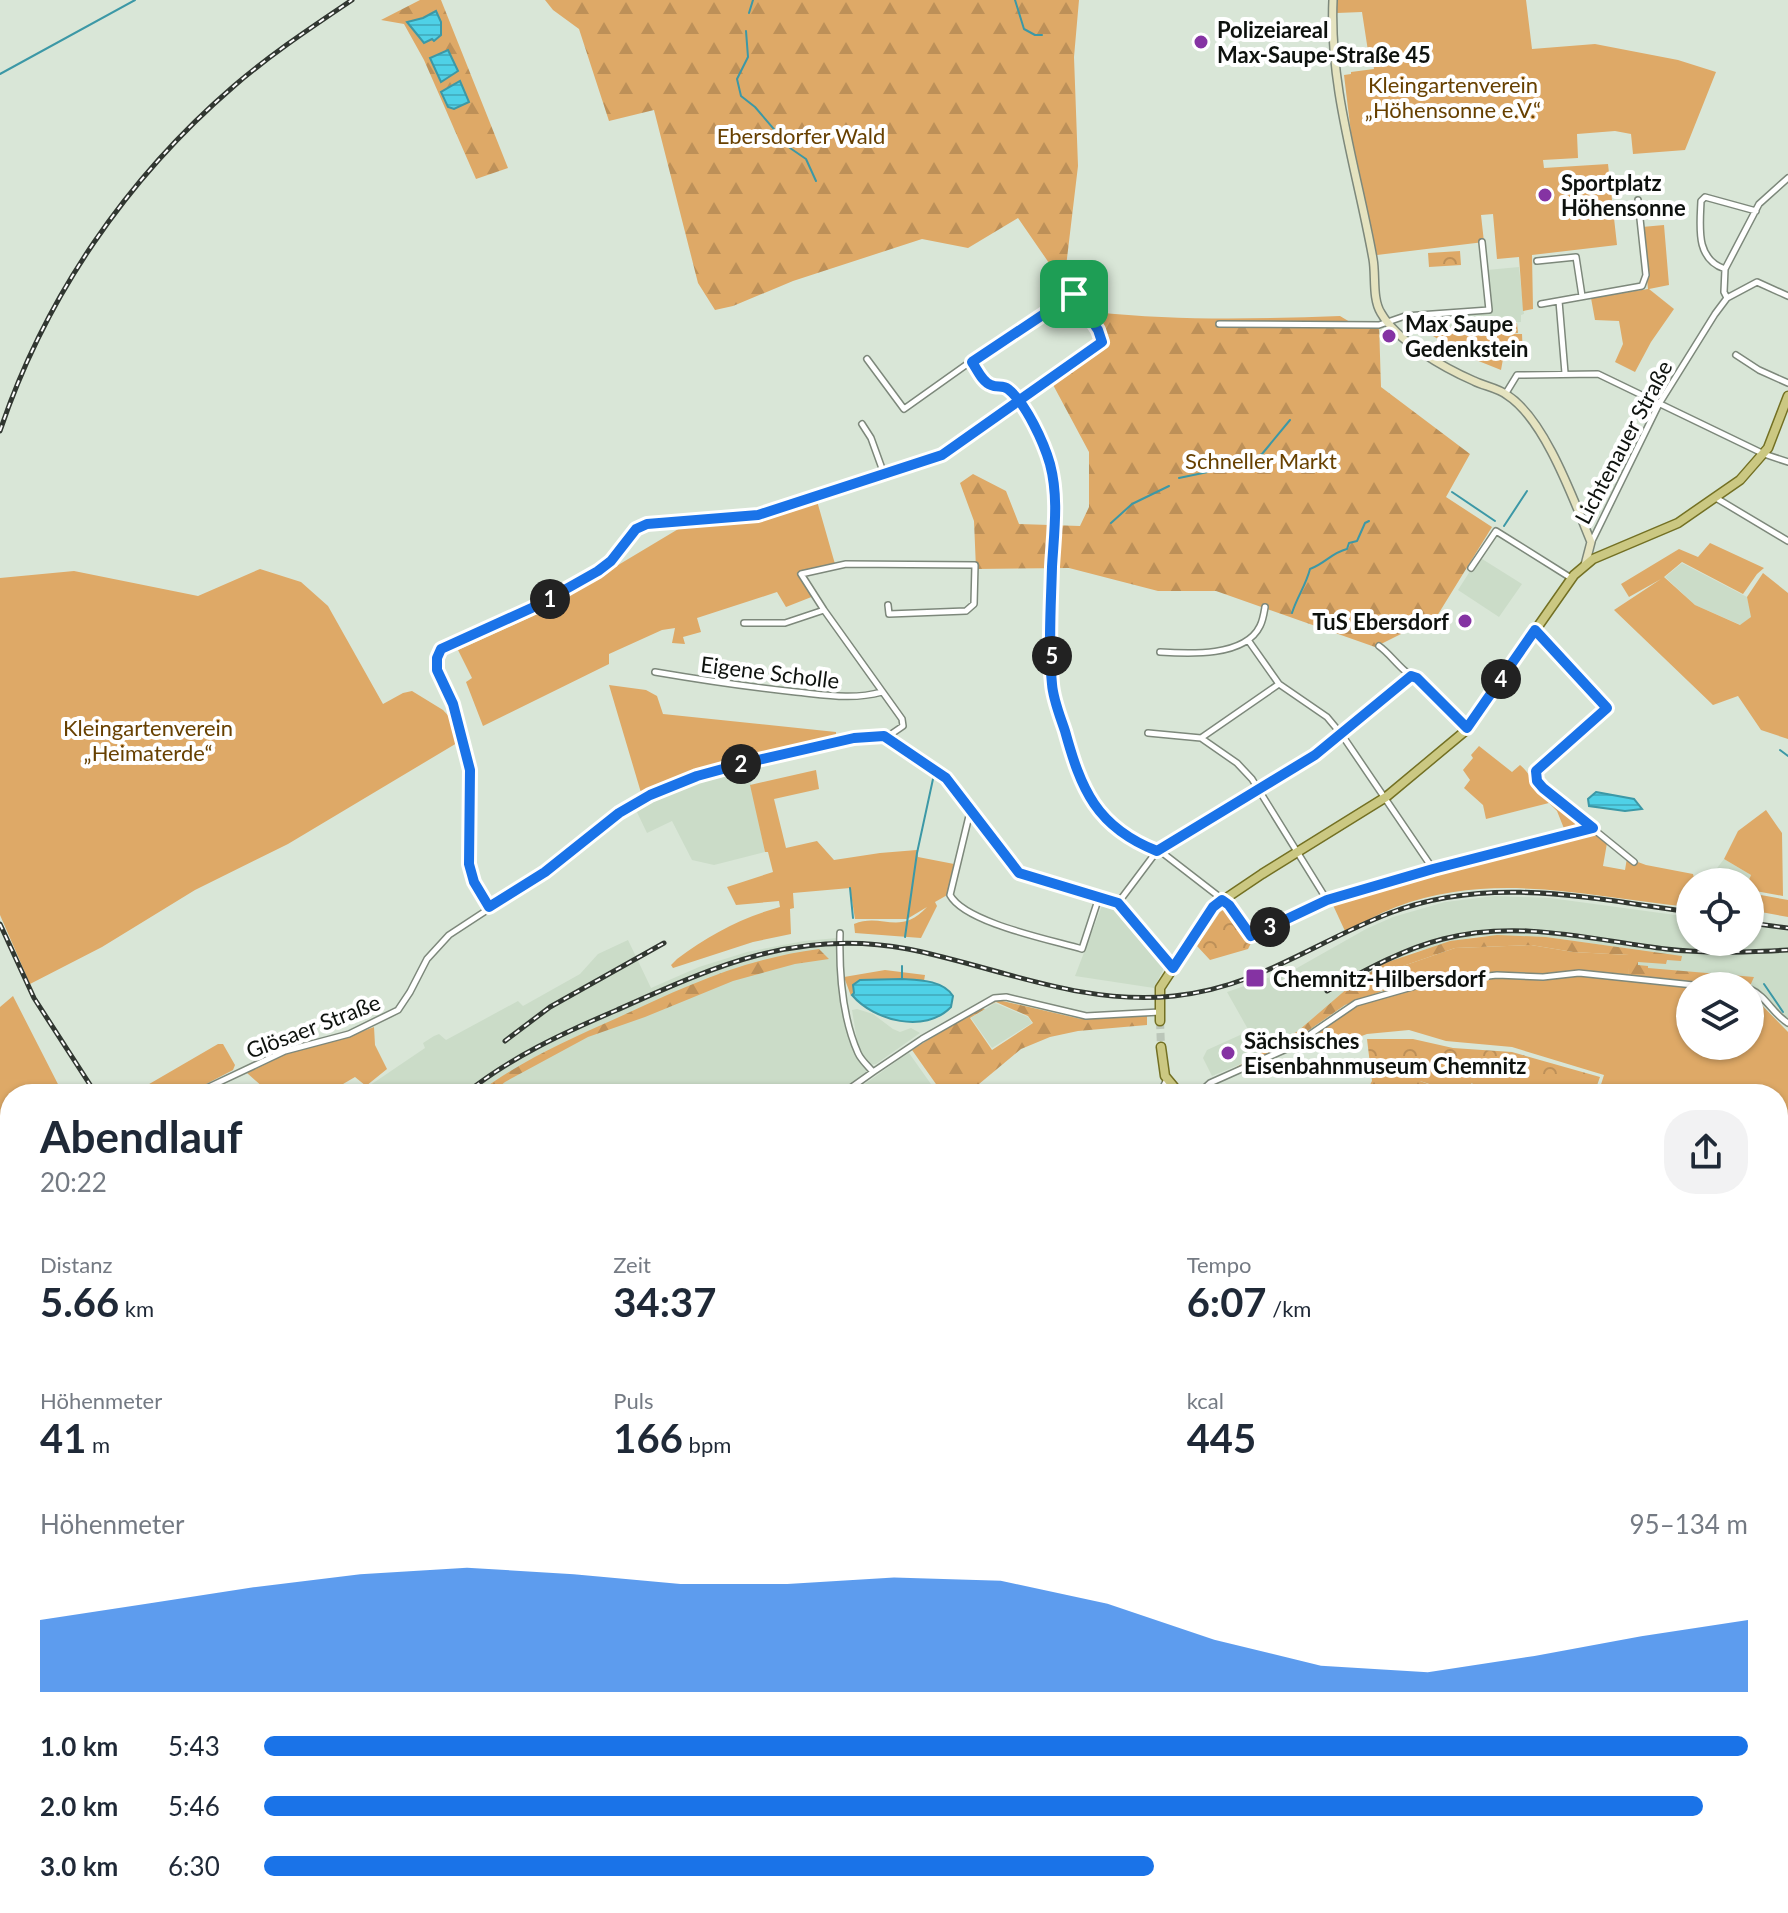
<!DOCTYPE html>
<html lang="de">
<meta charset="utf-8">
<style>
body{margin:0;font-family:Lato,sans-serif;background:#f2f2f3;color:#1f2937;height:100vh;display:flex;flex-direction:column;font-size:30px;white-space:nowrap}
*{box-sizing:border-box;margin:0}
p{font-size:26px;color:#747a83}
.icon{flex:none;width:44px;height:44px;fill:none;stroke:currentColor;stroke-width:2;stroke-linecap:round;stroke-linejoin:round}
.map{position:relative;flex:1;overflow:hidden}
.side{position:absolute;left:0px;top:1084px;width:1788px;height:830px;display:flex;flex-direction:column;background:#fff;border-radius:32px 32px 0 0;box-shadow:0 2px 6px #0004}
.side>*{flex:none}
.fabs{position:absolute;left:1676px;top:868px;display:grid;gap:16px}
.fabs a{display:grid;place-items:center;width:88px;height:88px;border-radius:50%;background:#fff;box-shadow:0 2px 6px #0004;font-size:40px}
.pin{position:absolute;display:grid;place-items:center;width:68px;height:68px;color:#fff;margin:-34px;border-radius:16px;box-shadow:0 4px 12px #0006}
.km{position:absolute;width:40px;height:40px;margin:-20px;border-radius:50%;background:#222;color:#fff;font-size:22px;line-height:40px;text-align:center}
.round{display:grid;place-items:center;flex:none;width:84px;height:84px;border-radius:32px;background:#f2f2f3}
.head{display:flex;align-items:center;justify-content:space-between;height:136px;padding:0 40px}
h1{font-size:44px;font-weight:700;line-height:60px}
.figures{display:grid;grid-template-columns:repeat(3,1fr);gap:12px;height:136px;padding:8px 40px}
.figures div{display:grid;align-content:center}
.figures b{font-size:40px;font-weight:700}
.figures small{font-size:22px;font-weight:400}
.figures p{font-size:22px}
.chart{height:224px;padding:16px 40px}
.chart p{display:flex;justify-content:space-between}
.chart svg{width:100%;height:144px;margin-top:8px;fill:#1a73e8;opacity:.7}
ul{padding:0 40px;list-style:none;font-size:26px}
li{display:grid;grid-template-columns:128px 96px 1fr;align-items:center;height:60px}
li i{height:20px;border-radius:10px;background:#1a73e8}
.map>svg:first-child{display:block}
</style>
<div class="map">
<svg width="1788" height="1913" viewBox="0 0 1788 1913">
<defs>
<pattern id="forest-firs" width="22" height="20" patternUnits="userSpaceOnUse" patternTransform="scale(2)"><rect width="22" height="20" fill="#dea967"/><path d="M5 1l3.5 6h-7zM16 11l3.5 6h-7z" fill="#bd9058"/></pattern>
<pattern id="park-crowns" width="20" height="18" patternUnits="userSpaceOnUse" patternTransform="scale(2)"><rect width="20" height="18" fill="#dea967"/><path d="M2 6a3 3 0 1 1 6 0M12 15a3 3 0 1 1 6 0" fill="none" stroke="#bd9058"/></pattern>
<pattern id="water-rules" width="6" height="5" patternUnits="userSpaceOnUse" patternTransform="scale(2)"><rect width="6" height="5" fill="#4fd1e7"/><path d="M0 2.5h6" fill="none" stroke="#44b2c5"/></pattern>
</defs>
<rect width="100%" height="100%" fill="#d9e6d7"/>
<path fill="#cbdcc8" d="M1519,267L1524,314L1521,315V322L1448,327L1447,316L1491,312L1487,270Z
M1479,557L1522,584L1499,617L1458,590Z
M1682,563L1747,597L1752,617L1741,625L1695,605L1665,577Z
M747,765L765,852L714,865L692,860L672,821L647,833L634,806L691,780Z
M1724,859L1751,875L1748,882H1720L1711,876Z
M1495,896L1550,898L1690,917V942H1750V926L1788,931V1020L1779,1015L1760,991L1750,986L1644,979L1630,949L1546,937L1477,936L1411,953L1375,970L1382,990L1380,992L1345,1005L1289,1044L1212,1076L1203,1058L1207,1050L1249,1031L1227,992L1297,968L1366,929L1393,917L1445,902Z
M1103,903L1115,907L1164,968L1154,988L1075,976Z
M837,938L838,959L847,1022L844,1023V1026H848L856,1057L872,1076L849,1094H357L425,1048L423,1043L434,1036L439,1034L446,1040L518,1001L523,1006L580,974L598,954L628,940L651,988L699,967L747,952L804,941Z
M995,1003L1028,1017L1032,1023L992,1048L971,1018Z
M857,1009L873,1014L893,1029L900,1032L911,1028L920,1033L876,1064L870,1065L862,1055L857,1040L852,1010Z
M909,1053L938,1094H851L901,1058Z
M0,1259L10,1262V1578L0,1581Z
M1787,1511L1788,1513V1637L1778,1634V1514Z
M10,1599V1697H0V1602Z
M314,1904H489L500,1913H311Z
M1224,1904H1413V1913H1223Z"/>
<path fill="#dea967" d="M1336,0H1526L1532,49L1595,44L1678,60L1716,72L1685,150L1633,154L1631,134L1615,131L1577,134L1578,158L1543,160L1544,168L1608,164L1617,245L1532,255L1533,309L1523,311L1519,257L1497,259L1493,214L1481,215L1484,242L1377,255L1355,166L1344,75L1351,74V72L1374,69L1372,51H1368L1362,12L1337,13Z
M1664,225L1669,285L1649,289L1674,309L1651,342L1635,372L1615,362L1623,344L1619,321L1595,320L1591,298L1648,289L1642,227Z
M1444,318L1446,328L1517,323L1518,333L1496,334H1522L1523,357L1503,359L1501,370L1471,358V349L1468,357L1433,336L1432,319Z
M817,501L835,564L806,575L804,578L814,596L786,607L777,592L697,618L701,632L683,637L685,644L672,643L675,628L662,630L609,654V664L483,726L466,682L472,678L458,650L533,616L685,525L755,517Z
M1710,543L1764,568L1757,574L1743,594L1682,562L1664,577L1695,605L1740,625L1751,617L1747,597L1763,573L1788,593V739L1761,730L1738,696L1713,705L1614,610L1661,579L1629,597L1621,584L1679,549L1698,557Z
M260,569L301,582L328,606L383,704L403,693L412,691L443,710L454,722L457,743L288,844L195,890L102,947L30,984L0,915V578L74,571L198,596Z
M609,685L646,690L657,696L663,714L836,732V740C770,755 705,769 642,796Z
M1479,746L1512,772L1520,765C1531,774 1531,782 1540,791C1551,802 1571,812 1584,823V826L1565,831L1557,811L1549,803L1486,819L1483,805L1464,788L1470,780L1463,770L1473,758L1471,755Z
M816,770L819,789L774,799L786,848L817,841L834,860L880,853L917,850L918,857L954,864L949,894L935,902L937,906L921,938L855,933L854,924C882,912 899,937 927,907L907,919H855L850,888L793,893L794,908L790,909L791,934L753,942L673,968L671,965L677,959C709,935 740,918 780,907L779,901L736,905L727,887L773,872L768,852H765L750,785Z
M1766,810L1782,833L1783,896L1750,890L1748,882L1751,875L1724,859L1738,831Z
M1594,832L1607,843L1603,866L1625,870L1627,858L1646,865L1693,874L1695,882H1690V907C1590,897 1495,870 1396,907C1378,914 1362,923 1345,931L1332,903Z
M1750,893L1788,900V917L1750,910Z
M1531,945L1573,952L1630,955L1628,981L1690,987V1046H1750V993L1788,1032V1315L1778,1309V1094H1598L1604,1075L1512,1047L1446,1041L1409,1030L1367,1034L1321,1051L1316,1033L1344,1011L1384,995L1377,975L1455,948Z
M885,970L925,975L924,981L860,980L851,996L844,977Z
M13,996L63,1094H10V1175L0,1185V1007Z
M374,1027L375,1045L387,1069L366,1086L355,1077L326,1094H268L263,1087L247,1073L286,1054L347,1037Z
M218,1044H223L235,1065L233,1070L187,1094H132Z
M1788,1376V1486L1778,1485V1381Z
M0,1697H10L8,1830L0,1829Z
M626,1904H721L731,1913H633Z
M1413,1904H1504L1506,1913H1413Z"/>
<path fill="url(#forest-firs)" d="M420,0H441L508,168L476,179L424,60L404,24L381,20Z
M545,0H1079L1074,57L1078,166L1065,275L1060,279L1018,218L968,248L922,239L793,281L733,306L715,310L698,283L654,110L609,121L579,29L553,10Z
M1095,312C1177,321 1258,319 1340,316L1355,325L1379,324L1381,387L1470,454L1446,497L1492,527L1437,616L1375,647L1216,591H1158L1069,568L976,569L974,521L960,483L973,474L1006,491L1019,524L1080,526L1089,507V452L1051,381L1107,344L1092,314Z
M1497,935L1546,937L1682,956L1681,961L1667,960L1666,964L1638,962V965L1648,966V968L1754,977L1750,986L1628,977L1629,955L1573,952L1531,945L1455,948L1377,975L1382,990L1380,992L1345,1005L1289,1044L1228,1072L1298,1031L1356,981L1385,963L1450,941Z
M819,949L829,959L795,964L733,981L645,1017L588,1037L505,1082L490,1094H477C520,1061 568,1040 617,1018C686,986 743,959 819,949Z
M998,1000L1081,1019L1147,1016V1025L1078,1031L1050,1037L1021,1049L967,1094H943L912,1050L980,1007L985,1009L970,1018L992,1050L1033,1023L1028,1016L996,1002L988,1006Z
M1372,1081H1420L1454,1094H1365Z
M1778,1309L1788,1315V1376L1778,1381Z
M1778,1634L1788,1637V1913H1506L1504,1904H1778Z"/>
<path fill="url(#park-crowns)" d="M1460,251L1461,265L1429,267L1428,253Z
M1227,907L1251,943L1248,949L1210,960L1197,946L1220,912Z
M1367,1039H1413L1453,1048L1512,1052L1600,1077L1594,1094H1480L1472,1083L1460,1094L1420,1081H1372Z"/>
<path fill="url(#water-rules)" stroke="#3c98a6" stroke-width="2" d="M436,11L441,22V35L434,41L432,39L424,43L407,22L423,18Z
M448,50L458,71L441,82L430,58Z
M460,81L469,102L454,109L448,107L441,92Z
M1596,792L1634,799L1642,809L1625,811L1589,806L1588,799Z
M902,979C919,980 943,980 953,996L951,1007C925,1034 874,1021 852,995L854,993L853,985L860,980Z"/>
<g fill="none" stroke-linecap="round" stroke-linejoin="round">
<path stroke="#3c98a6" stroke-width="2" d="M1015,0L1024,29L1035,35H1042
M749,13L753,0
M746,31L748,57L737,79L741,96L755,107L790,148L806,159L816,181
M0,74L135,0
M1179,478L1222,469L1230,463L1250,460L1262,454L1290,420
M1452,492L1495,521
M1111,523L1132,504L1169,486
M1504,526L1527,491
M1292,613C1297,597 1306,585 1310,569C1326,563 1331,553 1347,549L1349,543L1357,541L1365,523L1369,521
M1780,750L1788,756
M850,888L853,918
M905,937L917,853L933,779
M902,979V966
M1764,984L1783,1012"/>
<path stroke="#bbc6b9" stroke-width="8" stroke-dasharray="8 4" stroke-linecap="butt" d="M1160,1021L1161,1047"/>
<g stroke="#7d887b" stroke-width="8">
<path id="street" d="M1537,261L1576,257L1582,296
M1725,269C1695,259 1700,227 1701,201L1705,197L1756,211
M1727,298L1724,292L1725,269L1759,204L1788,178
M1559,301L1565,373
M1541,304L1642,286L1646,275L1638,200
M1219,324L1379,325L1405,316L1489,310L1482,242
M1736,355L1759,370L1788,383
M972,362L985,381L992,386L1007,388L1014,395L1037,431L1050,463L1056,506L1052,567V685L1073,765L1083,787L1103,815L1117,828L1164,854L1226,902L1251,936L1327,900L1433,869L1593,828
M1506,393L1517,375L1598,374L1764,454L1788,462
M862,424L871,438L884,474
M1716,498L1788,541
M1592,541L1659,404L1715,314L1727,298L1757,282L1788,296
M1471,568L1496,531L1571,578
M744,623H785L824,610
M1536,631L1607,708L1536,771L1537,781L1543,788L1634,862
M1248,640L1279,684L1327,717L1342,735L1433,869
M1379,646C1392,655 1402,673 1417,678L1467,728
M1160,652C1189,654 1245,657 1260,626C1263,620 1264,613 1265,607
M655,672C702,680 749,687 796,692C826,695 853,700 882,692
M1148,733L1201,738L1279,684
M887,737L903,726L902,719L824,610L801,574L846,564L975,565L974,604L966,611L889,614L888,605
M1201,738L1237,763L1252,779L1327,900
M972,812L969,816L950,895C965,923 1052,940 1082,949L1099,897
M1118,903L1157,851L1315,755L1411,676
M489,907L474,882L469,864L470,770L453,704L437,670V658L441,649L536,606L598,571L615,557L636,529L647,524L758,515L942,455L1102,342L1098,330L1074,294L1008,340L994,345L904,409L867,359
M840,933C839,971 842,1017 858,1053C861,1060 868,1066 873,1072L922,1039L994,998L1006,997L1086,1016L1160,1012
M1750,989C1766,996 1773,1014 1788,1023
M194,1094L285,1051L349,1034L398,1010L410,992L427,959L449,935L545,872L633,804L680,782L714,771L854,738L887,737L939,772L1019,873L1118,903L1173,968
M842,1094L873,1072
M1160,1094L1167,1079
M1198,1094L1210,1083L1293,1046L1356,1003L1426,983L1497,975L1543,977L1579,973L1703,986
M0,1215L10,1207
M0,1836H10
M77,1904L79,1913
M166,1904L167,1913
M764,1904L774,1913
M888,1904L911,1913
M1069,1904L1078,1913
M1155,1904L1162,1913
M533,1913L538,1904
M940,1913L943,1904"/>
</g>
<g stroke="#7d887b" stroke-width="10">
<path id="secondary" d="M1333,0C1329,88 1358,174 1373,259C1376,275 1372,299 1381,313C1397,341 1444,368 1474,381C1484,386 1498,388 1507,395C1545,419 1574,501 1591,542L1585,565
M1546,1904L1552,1913
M257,1913L260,1904"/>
</g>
<g stroke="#737023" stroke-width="11">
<path id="primary" d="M1160,1021V988L1213,907L1262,874L1386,797L1464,732L1574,575L1593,559L1678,523L1740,480L1768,448L1788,396
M1161,1047L1165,1076L1180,1094
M0,1250L10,1255
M1778,1491L1788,1492
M38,1913L41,1904
M831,1913L835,1904
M1065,1913L1079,1904"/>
</g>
<use href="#street" stroke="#fff" stroke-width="5"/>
<use href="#secondary" stroke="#e5e3c0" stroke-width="7"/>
<use href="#primary" stroke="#cbc882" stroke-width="8"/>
<g stroke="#313731" stroke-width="5">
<path id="rail" d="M0,431C45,297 127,178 234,86C271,54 312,27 352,0
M1750,923L1788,928
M0,924L34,998L96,1094
M1327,991C1364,971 1403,949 1443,939C1519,919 1592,940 1666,949C1707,954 1747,952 1788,950
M505,1041L550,1007L664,943
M465,1094C511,1057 563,1033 617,1010C715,966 798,928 908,949C998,967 1081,1006 1174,996C1259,987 1314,942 1390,913C1488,875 1590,898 1690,912
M0,1598L10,1595
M360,1913L362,1904
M375,1913L376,1904"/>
</g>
<use href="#rail" stroke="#fff" stroke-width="2" stroke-dasharray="6" stroke-linecap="butt"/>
</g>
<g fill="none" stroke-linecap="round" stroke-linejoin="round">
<g stroke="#fff" stroke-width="16">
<path id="route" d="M1074,294L1098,330L1102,342L942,455L758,515L647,524L636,529L611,561L598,571L536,606L441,649L437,658V670L453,704L470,770L469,864L474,882L489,907L545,872L619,813L650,795L697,776L745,763L854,738L884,736L946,778L1019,873L1118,903L1173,968L1213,907L1222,900L1229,905L1251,936L1327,900L1433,869L1593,828L1543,788L1537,781L1536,771L1607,708L1535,630L1467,728L1417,678L1411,676L1315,755L1157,851C1096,827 1081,789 1065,731C1060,716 1053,699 1052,684C1048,646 1051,605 1052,567C1054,532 1059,498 1050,464C1044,443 1026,403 1008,389C1003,385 997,388 991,385C982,382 977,369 972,362L1074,294"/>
</g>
<use href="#route" stroke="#1a73e8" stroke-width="10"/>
</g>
<g fill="#8533a3" stroke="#fff" stroke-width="3">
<circle cx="1201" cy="42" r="8"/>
<circle cx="1545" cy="195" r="8"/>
<circle cx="1389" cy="336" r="8"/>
<circle cx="1465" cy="621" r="8"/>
<rect x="1245" y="968" width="20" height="20" rx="4"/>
<circle cx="1228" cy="1053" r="8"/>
</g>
<g text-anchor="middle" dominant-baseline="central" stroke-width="8" stroke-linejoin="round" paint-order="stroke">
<g font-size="22" font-weight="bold" fill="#0e120e" stroke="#fff" text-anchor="start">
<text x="1217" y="29">Polizeiareal<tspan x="1217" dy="25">Max-Saupe-Straße 45</tspan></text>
<text x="1561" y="182">Sportplatz<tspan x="1561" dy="25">Höhensonne</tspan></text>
<text x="1405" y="323">Max Saupe<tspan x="1405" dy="25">Gedenkstein</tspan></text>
<text x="1449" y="621" text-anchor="end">TuS Ebersdorf</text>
<text x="1273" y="978">Chemnitz-Hilbersdorf</text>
<text x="1244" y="1040">Sächsisches<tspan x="1244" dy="25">Eisenbahnmuseum Chemnitz</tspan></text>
</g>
<g font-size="22" fill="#674000" stroke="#fff">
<text x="1453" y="84">Kleingartenverein<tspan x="1453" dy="25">„Höhensonne e.V.“</tspan></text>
<text x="801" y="135">Ebersdorfer Wald</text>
<text x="1261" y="460">Schneller Markt</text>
<text x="148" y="727">Kleingartenverein<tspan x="148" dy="25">„Heimaterde“</tspan></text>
</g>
<g font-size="22" fill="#0e120e" stroke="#fff">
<text transform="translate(1623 442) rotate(-62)">Lichtenauer Straße</text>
<text transform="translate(770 672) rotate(7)">Eigene Scholle</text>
<text transform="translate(313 1026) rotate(-21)">Glösaer Straße</text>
</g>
</g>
</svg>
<div class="fabs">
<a><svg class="icon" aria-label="locate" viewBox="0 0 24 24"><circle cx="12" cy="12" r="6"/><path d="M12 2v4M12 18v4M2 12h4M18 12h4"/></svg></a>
<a><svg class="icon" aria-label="layers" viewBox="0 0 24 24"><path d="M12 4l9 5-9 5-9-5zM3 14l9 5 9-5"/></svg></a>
</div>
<div class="pin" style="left:1074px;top:294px;background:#1e9e55"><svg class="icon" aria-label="arrive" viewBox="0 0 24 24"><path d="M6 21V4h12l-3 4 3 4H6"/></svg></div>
<b class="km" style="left:550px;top:599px">1</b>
<b class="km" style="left:741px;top:764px">2</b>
<b class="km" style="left:1270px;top:927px">3</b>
<b class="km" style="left:1501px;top:679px">4</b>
<b class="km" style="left:1052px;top:656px">5</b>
<section class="side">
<div class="head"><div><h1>Abendlauf</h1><p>20:22</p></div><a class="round"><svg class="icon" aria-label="share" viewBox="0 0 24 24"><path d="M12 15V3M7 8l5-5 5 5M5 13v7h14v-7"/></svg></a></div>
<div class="figures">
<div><p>Distanz</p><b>5.66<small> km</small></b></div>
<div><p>Zeit</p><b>34:37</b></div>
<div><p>Tempo</p><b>6:07<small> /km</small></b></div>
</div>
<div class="figures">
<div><p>Höhenmeter</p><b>41<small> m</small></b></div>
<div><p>Puls</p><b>166<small> bpm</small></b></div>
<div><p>kcal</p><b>445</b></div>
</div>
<div class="chart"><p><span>Höhenmeter</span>95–134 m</p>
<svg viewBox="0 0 160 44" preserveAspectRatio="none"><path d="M0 44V22L10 17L20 12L30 8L40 6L50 8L60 11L70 11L80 9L90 10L100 17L110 28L120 36L130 38L140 33L150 27L160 22V44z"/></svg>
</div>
<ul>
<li><b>1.0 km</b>5:43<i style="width:100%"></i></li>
<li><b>2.0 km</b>5:46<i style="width:97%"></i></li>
<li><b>3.0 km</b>6:30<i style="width:60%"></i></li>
</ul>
</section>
</div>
